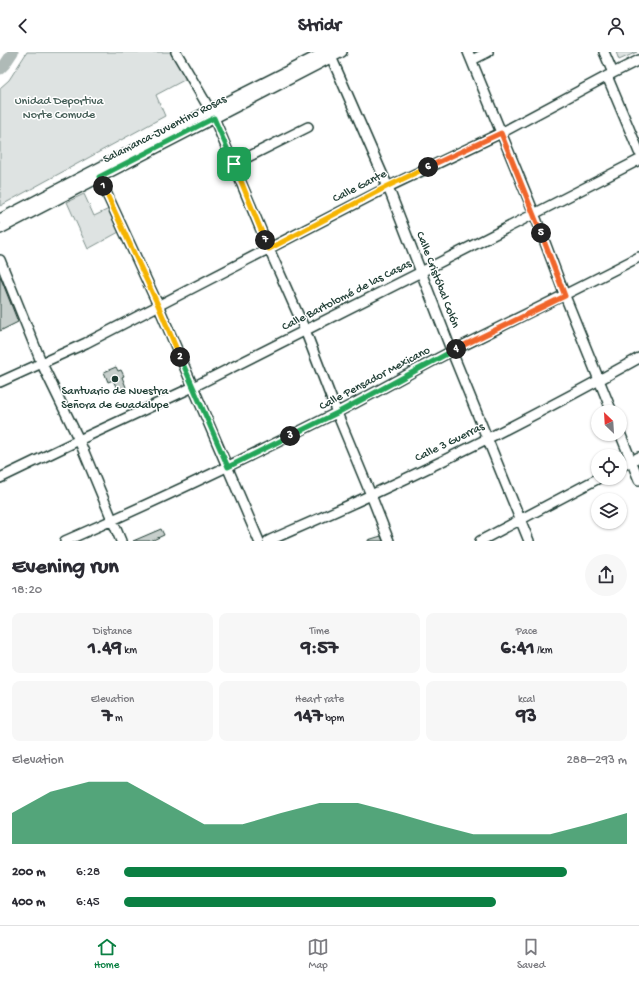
<!DOCTYPE html>
<meta charset="utf-8">
<style>
body{margin:0;font-family:"Gochi Hand",sans-serif;background:#f7f7f7;color:#2b2b33;height:100vh;display:flex;flex-direction:column;font-size:15px;white-space:nowrap}
*{box-sizing:border-box;margin:0}
p{font-size:13px;color:#7c7c81}
.icon{flex:none;width:22px;height:22px;fill:none;stroke:currentColor;stroke-width:2;stroke-linecap:round;stroke-linejoin:round}
.map{position:relative;height:489px;overflow:hidden}
.drawer{display:flex;flex-direction:column;background:#fff;flex:1}
.drawer>*{flex:none}
.needle{width:26px;rotate:335deg}
.controls{position:absolute;left:591px;top:353px;display:grid;gap:8px}
.controls a{display:grid;place-items:center;width:36px;height:36px;border-radius:50%;background:#fff;box-shadow:0 1px 3px #0004;font-size:20px}
.pin{position:absolute;display:grid;place-items:center;width:34px;height:34px;color:#fff;margin:-17px;border-radius:8px;box-shadow:0 2px 6px #0006}
.km{position:absolute;width:20px;height:20px;margin:-10px;border-radius:50%;background:#222;color:#fff;font-size:11px;line-height:20px;text-align:center}
.round{display:grid;place-items:center;flex:none;width:42px;height:42px;border-radius:21px;background:#f7f7f7}
.head{display:flex;align-items:center;justify-content:space-between;height:68px;padding:0 12px}
h1{font-size:22px;font-weight:800;line-height:30px}
.figures{display:grid;grid-template-columns:repeat(3,1fr);gap:6px;height:68px;padding:4px 12px}
.figures div{display:grid;align-content:center;border-radius:8px;background:#f7f7f7;text-align:center}
.figures b{font-size:20px;font-weight:800}
.figures small{font-size:11px;font-weight:400}
.figures p{font-size:11px}
.chart{height:112px;padding:8px 12px}
.chart p{display:flex;justify-content:space-between}
.chart svg{width:100%;height:72px;margin-top:4px;fill:#0b8043;opacity:.7}
ul{padding:0 12px;list-style:none;font-size:13px}
li{display:grid;grid-template-columns:64px 48px 1fr;align-items:center;height:30px}
li i{height:10px;border-radius:5px;background:#0b8043}
header{display:flex;justify-content:space-between;align-items:center;height:52px;padding:0 12px;background:#fff;font-size:18px;font-weight:800}
.dock{display:flex;justify-content:space-around;align-items:center;height:56px;border-top:1px solid #e1e1e2;background:#fff;font-size:11px;color:#7c7c81}
.dock a{display:grid;justify-items:center;gap:2px}
.dock .active{color:#0b8043}
.map>svg:first-child{display:block}
</style>
<header><svg class="icon" aria-label="back" viewBox="0 0 24 24"><path d="M15 5l-7 7 7 7"/></svg>Stridr<svg class="icon" aria-label="person" viewBox="0 0 24 24"><circle cx="12" cy="8" r="4"/><path d="M4 21q1-7 8-7t8 7"/></svg></header>
<div class="map">
<svg width="639" height="489" viewBox="0 0 639 489">
<rect width="100%" height="100%" fill="#fff"/>
<filter id="ink" filterUnits="userSpaceOnUse"><feTurbulence type="fractalNoise" baseFrequency=".025" numOctaves="2"/><feDisplacementMap in="SourceGraphic" scale="8" xChannelSelector="R" yChannelSelector="G"/><feConvolveMatrix kernelMatrix="1 2 1 2 8 2 1 2 1" color-interpolation-filters="sRGB"/></filter>
<g filter="url(#ink)">
<path fill="#dee3e2" stroke="#7e908b" d="M27,0H170L186,27L156,43L165,64L0,154V36L9,28Z
M616,0H637L619,8Z
M84,142L94,164L109,157L119,180L88,197L67,150Z"/>
<g fill="none" stroke-linecap="round" stroke-linejoin="round">
<path stroke="#afbab7" stroke-width="11" d="M0,17L5,12L13,0"/>
</g>
<path fill="#c7cfcc" stroke="#1f3d34" d="M0,224L18,270L0,279Z
M116,315L118,319L121,318L124,324L122,325L126,335L118,339L113,328L108,330L104,320Z
M161,477L164,483L151,489H133Z
M381,484L383,489H368V488Z"/>
<g fill="none" stroke-linecap="round" stroke-linejoin="round">
<g stroke="#1f3d34" stroke-width="12">
<path id="minor" d="M176,0L210,58L214,66L269,197L305,278L337,361L371,443L389,489
M329,0L388,135L452,300L529,489
M468,0L534,161L565,244L612,360
M604,0L613,21
M472,8L488,0
M607,24L639,100
M234,112L308,75
M99,125L158,253L259,489
M0,167L210,58L325,0
M0,177L342,0
M0,208L42,312L79,388L121,489
M0,330L86,291L388,135L501,81L613,21L639,8
M620,381L639,428
M620,415L639,405
M0,426L79,388L193,335L421,220L639,108
M65,489C157,449 247,406 336,361C375,341 413,319 452,299C514,268 577,237 639,205
M268,489C302,474 337,459 371,443C462,401 551,355 639,306
M480,489L599,426"/>
</g>
<use href="#minor" stroke="#fff" stroke-width="9"/>
</g>
</g>
<g fill="none" stroke-linecap="round" stroke-linejoin="round" filter="url(#ink)">
<g stroke="#fff" stroke-width="8">
<path id="split-1" d="M103,134L99,125L214,66L234,112"/>
</g>
<g stroke="#fff" stroke-width="8">
<path id="split-2" d="M103,134L158,253L180,305"/>
</g>
<g stroke="#fff" stroke-width="8">
<path id="split-3" d="M180,305L228,415L290,384"/>
</g>
<g stroke="#fff" stroke-width="8">
<path id="split-4" d="M290,384L337,361L456,297"/>
</g>
<g stroke="#fff" stroke-width="8">
<path id="split-5" d="M456,297L565,244L541,181"/>
</g>
<g stroke="#fff" stroke-width="8">
<path id="split-6" d="M428,115L501,81L541,181"/>
</g>
<g stroke="#fff" stroke-width="8">
<path id="split-7" d="M265,188L269,197L388,134L428,115"/>
</g>
<g stroke="#fff" stroke-width="8">
<path id="split-8" d="M234,112L265,188"/>
</g>
<use href="#split-1" stroke="#22a559" stroke-width="5"/>
<use href="#split-2" stroke="#f5b400" stroke-width="5"/>
<use href="#split-3" stroke="#22a559" stroke-width="5"/>
<use href="#split-4" stroke="#22a559" stroke-width="5"/>
<use href="#split-5" stroke="#f0652b" stroke-width="5"/>
<use href="#split-6" stroke="#f0652b" stroke-width="5"/>
<use href="#split-7" stroke="#f5b400" stroke-width="5"/>
<use href="#split-8" stroke="#f5b400" stroke-width="5"/>
</g>
<circle fill="#1f3d34" stroke="#fff" stroke-width="1.5" cx="115" cy="327" r="4"/>
<g text-anchor="middle" dominant-baseline="central" stroke-width="3" stroke-linejoin="round" paint-order="stroke">
<g font-size="12" fill="#455e57" stroke="#fff">
<text x="59" y="50">Unidad Deportiva<tspan x="59" dy="14">Norte Comude</tspan></text>
</g>
<g font-size="12" fill="#1f3d34" stroke="#fff">
<text transform="translate(165 78) rotate(-27)">Salamanca-Juventino Rosas</text>
<text transform="translate(360 135) rotate(-27)">Calle Gante</text>
<text transform="translate(437 228) rotate(69)">Calle Cristóbal Colón</text>
<text transform="translate(347 244) rotate(-27)">Calle Bartolomé de las Casas</text>
<text transform="translate(375 327) rotate(-28)">Calle Pensador Mexicano</text>
<text transform="translate(450 391) rotate(-26)">Calle 3 Guerras</text>
</g>
<g font-size="12" fill="#1f3d34" stroke="#fff">
<text x="115" y="340">Santuario de Nuestra<tspan x="115" dy="14">Señora de Guadalupe</tspan></text>
</g>
</g>
</svg>
<div class="controls">
<a><svg class="needle" viewBox="-14 -14 28 28"><path d="M0-13l5 13h-10z" fill="#e53935"/><path d="M0 13l5-13h-10z" fill="#7c7c81"/></svg></a>
<a><svg class="icon" aria-label="locate" viewBox="0 0 24 24"><circle cx="12" cy="12" r="6"/><path d="M12 2v4M12 18v4M2 12h4M18 12h4"/></svg></a>
<a><svg class="icon" aria-label="layers" viewBox="0 0 24 24"><path d="M12 4l9 5-9 5-9-5zM3 14l9 5 9-5"/></svg></a>
</div>
<div class="pin" style="left:234px;top:112px;background:#1e9e55"><svg class="icon" aria-label="arrive" viewBox="0 0 24 24"><path d="M6 21V4h12l-3 4 3 4H6"/></svg></div>
<b class="km" style="left:103px;top:134px">1</b>
<b class="km" style="left:180px;top:305px">2</b>
<b class="km" style="left:290px;top:384px">3</b>
<b class="km" style="left:456px;top:297px">4</b>
<b class="km" style="left:541px;top:181px">5</b>
<b class="km" style="left:428px;top:115px">6</b>
<b class="km" style="left:265px;top:188px">7</b>
</div>
<section class="drawer">
<div class="head"><div><h1>Evening run</h1><p>18:20</p></div><a class="round"><svg class="icon" aria-label="share" viewBox="0 0 24 24"><path d="M12 15V3M7 8l5-5 5 5M5 13v7h14v-7"/></svg></a></div>
<div class="figures">
<div><p>Distance</p><b>1.49<small> km</small></b></div>
<div><p>Time</p><b>9:57</b></div>
<div><p>Pace</p><b>6:41<small> /km</small></b></div>
</div>
<div class="figures">
<div><p>Elevation</p><b>7<small> m</small></b></div>
<div><p>Heart rate</p><b>147<small> bpm</small></b></div>
<div><p>kcal</p><b>93</b></div>
</div>
<div class="chart"><p><span>Elevation</span>288–293 m</p>
<svg viewBox="0 0 160 44" preserveAspectRatio="none"><path d="M0 44V25L10 12L20 6L30 6L40 19L50 32L60 32L70 25L80 19L90 19L100 25L110 32L120 38L130 38L140 38L150 32L160 25V44z"/></svg>
</div>
<ul>
<li><b>200 m</b>6:28<i style="width:88%"></i></li>
<li><b>400 m</b>6:45<i style="width:74%"></i></li>
</ul>
</section>
<nav class="dock">
<a class="active"><svg class="icon" aria-label="home" viewBox="0 0 24 24"><path d="M3 11l9-7 9 7M6 9v11h12V9"/></svg>Home</a>
<a><svg class="icon" aria-label="map" viewBox="0 0 24 24"><path d="M3 6l6-2 6 2 6-2v14l-6 2-6-2-6 2zM9 4v14M15 6v14"/></svg>Map</a>
<a><svg class="icon" aria-label="saved" viewBox="0 0 24 24"><path d="M7 4h10v16l-5-4-5 4z"/></svg>Saved</a>
</nav>
